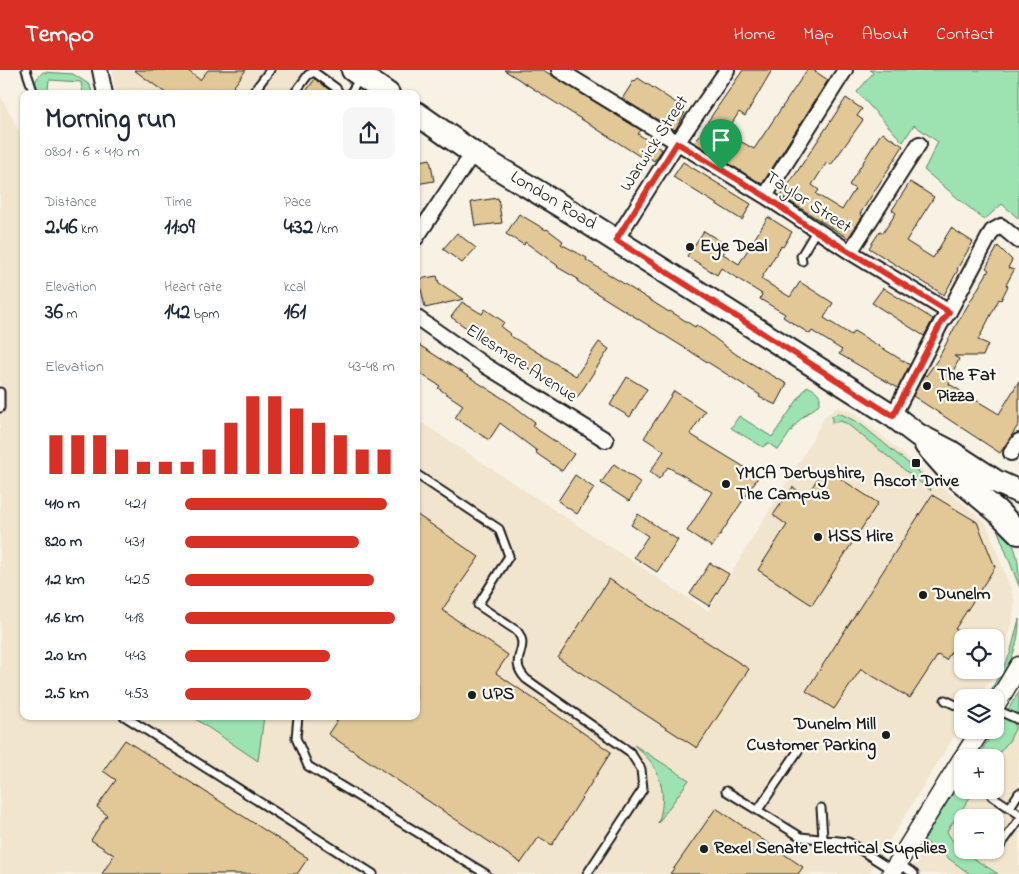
<!DOCTYPE html>
<meta charset="utf-8">
<style>
body{margin:0;font-family:"Indie Flower",sans-serif;background:#f6f6f7;color:#1f2937;height:100vh;display:flex;flex-direction:column;font-size:19px;white-space:nowrap}
*{box-sizing:border-box;margin:0}
p{font-size:16px;color:#747a83}
.icon{flex:none;width:28px;height:28px;fill:none;stroke:currentColor;stroke-width:2;stroke-linecap:round;stroke-linejoin:round}
.map{position:relative;flex:1;overflow:hidden}
.drawer{position:absolute;left:20px;top:20px;width:400px;height:630px;display:flex;flex-direction:column;background:#fff;border-radius:10px;box-shadow:0 1px 4px #0004}
.drawer>*{flex:none}
.fabs{position:absolute;left:954px;top:559px;display:grid;gap:10px}
.fabs a{display:grid;place-items:center;width:50px;height:50px;border-radius:10px;background:#fff;box-shadow:0 1px 4px #0004;font-size:25px}
.pin{position:absolute;display:grid;place-items:center;width:42px;height:42px;color:#fff;margin:-51px -21px;border-radius:50% 50% 50% 0;rotate:-45deg;box-shadow:0 0 5px #0007}
.pin .icon{rotate:45deg}
.round{display:grid;place-items:center;flex:none;width:52px;height:52px;border-radius:10px;background:#f6f6f7}
.overview{display:flex;align-items:center;justify-content:space-between;height:85px;padding:0 25px}
h1{font-size:28px;font-weight:700;line-height:38px}
.stats{display:grid;grid-template-columns:repeat(3,1fr);gap:8px;height:85px;padding:5px 25px}
.stats div{display:grid;align-content:center}
.stats b{font-size:21px;font-weight:700}
.stats small{font-size:14px;font-weight:400}
.stats p{font-size:14px}
.chart{height:140px;padding:10px 25px}
.chart p{display:flex;justify-content:space-between}
.chart svg{width:100%;height:90px;margin-top:5px;stroke:#d93025;stroke-width:6}
ul{padding:0 25px;list-style:none;font-size:16px}
li{display:grid;grid-template-columns:80px 60px 1fr;align-items:center;height:38px}
li i{height:12px;border-radius:6px;background:#d93025}
header{display:flex;align-items:center;gap:30px;box-sizing:border-box;height:70px;padding:0 25px;background:#d93025;color:#fff}
header strong{font-size:24px}
nav{display:flex;gap:28px;margin-inline-start:auto;font-size:18px}
.map>svg:first-child{display:block}
</style>
<header>
<strong>Tempo</strong>
<nav><a>Home</a><a>Map</a><a>About</a><a>Contact</a></nav>
</header>
<div class="map">
<svg width="1019" height="804" viewBox="0 0 1019 804">
<rect width="100%" height="100%" fill="#f8f2e4"/>
<filter id="ink" filterUnits="userSpaceOnUse"><feTurbulence type="fractalNoise" baseFrequency=".02" numOctaves="2"/><feDisplacementMap in="SourceGraphic" scale="10" xChannelSelector="R" yChannelSelector="G"/><feConvolveMatrix kernelMatrix="1 2 1 2 8 2 1 2 1" color-interpolation-filters="sRGB"/></filter>
<g filter="url(#ink)">
<path fill="#f1e5cd" fill-rule="evenodd" d="M113,0H314L348,24H117L114,17Z
M0,25L24,71V646H416V349L708,541L807,379L825,346L838,337L853,342L986,453L1015,531L1012,555L995,597V568H962V600H994L990,610L979,627L962,628V653L869,804H0Z
M1019,622V804H910L923,770L962,709V720H995V688L977,687ZM962,748H995V780H962Z"/>
<path fill="#9ce3b1" stroke="#5c8066" d="M870,0H1019V149L1002,134L984,150L924,100L938,72L914,55L903,72L857,22L873,3Z
M43,2L73,4L90,15L92,23L83,24L81,12L49,10L48,20H38L35,17C35,9 38,7 43,2Z
M807,316C813,319 820,322 820,329C820,338 810,340 805,345C794,354 787,368 778,380L768,373L763,377L731,358L739,346L772,367Z
M839,343L859,353L929,410L931,421L846,353L840,351L832,353V346Z
M996,456C1018,468 1019,494 1019,516Z
M1019,549C1019,582 1006,600 990,627L987,628L1010,584Z
M1019,622V647L1015,652V659L1009,671L995,688H977Z
M191,646H264L258,691Z
M634,675L689,710L658,753C665,734 664,713 653,695C649,688 640,681 634,675Z
M962,709V720H974L973,723L947,761C955,781 981,792 998,804H970L923,770Z"/>
<path fill="#e2c897" stroke="#1c1c1c" d="M134,0H187L200,10L208,0H246L228,24H167Z
M504,0H543L641,60L638,64L662,80L654,91L646,85L644,89Z
M743,0H772L745,46L739,42L726,63L754,79L807,0H813L828,10L762,114L695,73L708,51Z
M638,8L684,38L682,41L685,43L675,60L622,29L634,10L635,11Z
M315,9L332,22L333,24H304Z
M846,28L862,39L857,46L863,50L831,95L827,92L812,115L819,120L816,124L842,140L855,119L849,115L880,65L883,63L903,76L860,144L863,146L848,168L781,126Z
M430,89L434,111L416,114V92Z
M683,92L751,134L742,150L673,107Z
M910,112L934,127L906,171L933,188L951,158L973,172L957,199L958,200L944,225L869,178L880,161L883,163L896,143L892,140Z
M498,128L502,153L475,156L471,132Z
M519,144L546,160L547,159L563,171L561,174L587,188L586,190L669,242L670,241L695,257L696,255L705,261L737,285L787,314L776,335L759,327L760,325L717,298L577,211L578,209L557,197L558,196L525,172L524,175L506,164Z
M768,147L792,162L783,177L781,176L761,209L790,227L800,212L833,233L824,248L851,265L854,261L910,295L898,318L839,284L842,280L812,261L810,264L783,247L785,244L760,229L762,224L721,198L717,205L687,186L704,161L728,176L723,184L739,194Z
M457,163L476,178L462,193L443,179Z
M998,176L1012,190L1008,198L1014,200L1006,215L1008,216L1001,230L999,229L978,270L988,274L983,286H954L959,289L949,310L950,311L949,314L999,344L1019,311V354L1000,383L913,326L924,304L926,306L938,289L956,255L989,200L986,198Z
M437,206L439,213L464,229L425,238L419,209Z
M883,218L933,249L924,266L872,233Z
M462,232L482,244L485,239L504,252L501,257L510,264L509,265L576,306L599,272L609,279L577,328L498,280L451,247Z
M416,273L510,333L535,352L532,356L574,384L562,401L536,383L537,381L500,353L489,370L455,348L463,335L438,318L440,316L416,301Z
M627,307L647,319L630,347L610,335Z
M674,321L705,341L690,364L759,406L712,477L687,461L712,422L668,397L659,409L650,402L664,381L644,368Z
M614,394L641,413L629,431L601,413Z
M824,398L878,433L812,535L758,500L787,455L773,445L793,417L806,427Z
M575,405L594,418L577,444L558,431Z
M932,425L977,452L995,497L955,559L963,563L946,590L938,585L910,628L861,599L834,639L806,621Z
M416,444L479,487L442,540L508,585L496,603L611,682L552,775L539,767L521,793L328,664L340,646H416Z
M638,444L678,470L657,502L634,487L648,466L631,455Z
M710,493L729,504L709,536L690,524Z
M609,509L749,599L697,678L558,588Z
M125,670L308,788L297,804H102L114,785L91,770L107,745L97,737L116,710L103,701Z
M716,738L803,797L798,804H670Z"/>
<g fill="none" stroke-linecap="round" stroke-linejoin="round">
<g stroke="#1c1c1c" stroke-width="11">
<path id="service" d="M26,0L34,24
M252,24L270,0
M294,24L308,5L314,2L336,18L340,24
M350,24L360,8
M802,191L801,186L816,161
M0,322V338
M416,404L499,459L509,486L478,535L517,561C532,580 506,588 526,609L630,682L641,699L643,719L587,804
M945,630L962,638
M995,639L1019,650
M124,646L373,804
M298,646L296,668L308,696L486,804
M726,721L801,767L848,772L892,800
M992,726L1019,744
M1010,737L1019,723
M821,738L823,768
M758,740L800,678
M995,783L1019,750
M898,793L914,804"/>
</g>
<g stroke="#1c1c1c" stroke-width="18">
<path id="minor" d="M100,0L105,24
M559,0L765,126L850,182L949,242
M765,126L845,0
M416,168L473,83
M616,170L677,73L727,0
M850,182L919,74
M416,247L486,296L606,370
M893,346L941,253L949,242L992,161L1001,156L1019,171
M1011,383L1019,371"/>
</g>
<g stroke="#1c1c1c" stroke-width="21">
<path id="tertiary" d="M995,636L1019,596
M963,688L981,660
M891,804L962,689"/>
</g>
<g stroke="#1c1c1c" stroke-width="26">
<path id="primary" d="M353,0L388,24
M416,43L473,83L571,142L761,262L893,346L918,365L949,381L995,411L1019,422
M926,375L950,402L997,441L1019,463"/>
</g>
<use href="#service" stroke="#fdfcf7" stroke-width="7"/>
<use href="#minor" stroke="#fdfcf7" stroke-width="14"/>
<use href="#tertiary" stroke="#fdfcf7" stroke-width="18"/>
<use href="#primary" stroke="#fdfcf7" stroke-width="22"/>
</g>
</g>
<g fill="none" stroke-linecap="round" stroke-linejoin="round" filter="url(#ink)">
<g stroke="#fff" stroke-width="10">
<path id="route" d="M677,73L765,126L806,155L850,182L949,242L941,253L893,346L616,170Z"/>
</g>
<use href="#route" stroke="#d93025" stroke-width="6"/>
</g>
<g fill="#1c1c1c" stroke="#fdfcf7" stroke-width="2">
<circle cx="690" cy="177" r="5"/>
<circle cx="927" cy="316" r="5"/>
<rect x="911" y="388" width="10" height="10" rx="2.5"/>
<circle cx="726" cy="414" r="5"/>
<circle cx="818" cy="467" r="5"/>
<circle cx="923" cy="525" r="5"/>
<circle cx="472" cy="625" r="5"/>
<circle cx="886" cy="665" r="5"/>
<circle cx="704" cy="779" r="5"/>
</g>
<g text-anchor="middle" dominant-baseline="central" stroke-width="4.5" stroke-linejoin="round" paint-order="stroke">
<g font-size="18" fill="#1c1c1c" stroke="#fdfcf7">
<text transform="translate(655 74) rotate(-57)">Warwick Street</text>
<text transform="translate(553 131) rotate(31)">London Road</text>
<text transform="translate(808 133) rotate(33)">Taylor Street</text>
<text transform="translate(521 294) rotate(33)">Ellesmere Avenue</text>
</g>
<g font-size="18" font-weight="bold" fill="#1c1c1c" stroke="#fdfcf7" text-anchor="start">
<text x="700" y="177">Eye Deal</text>
<text x="937" y="306">The Fat<tspan x="937" dy="21">Pizza</tspan></text>
<text x="736" y="404">YMCA Derbyshire,<tspan x="736" dy="21">The Campus</tspan></text>
<text x="916" y="412" text-anchor="middle">Ascot Drive</text>
<text x="828" y="467">HSS Hire</text>
<text x="933" y="525">Dunelm</text>
<text x="482" y="625">UPS</text>
<text x="876" y="655" text-anchor="end">Dunelm Mill<tspan x="876" dy="21">Customer Parking</tspan></text>
<text x="714" y="779">Rexel Senate Electrical Supplies</text>
</g>
</g>
</svg>
<div class="fabs">
<a><svg class="icon" aria-label="locate" viewBox="0 0 24 24"><circle cx="12" cy="12" r="6"/><path d="M12 2v4M12 18v4M2 12h4M18 12h4"/></svg></a>
<a><svg class="icon" aria-label="layers" viewBox="0 0 24 24"><path d="M12 4l9 5-9 5-9-5zM3 14l9 5 9-5"/></svg></a>
<a>+</a>
<a>−</a>
</div>
<div class="pin" style="left:721px;top:100px;background:#1e9e55"><svg class="icon" aria-label="arrive" viewBox="0 0 24 24"><path d="M6 21V4h12l-3 4 3 4H6"/></svg></div>
<section class="drawer">
<div class="overview"><div><h1>Morning run</h1><p>08:01 · 6 × 410 m</p></div><a class="round"><svg class="icon" aria-label="share" viewBox="0 0 24 24"><path d="M12 15V3M7 8l5-5 5 5M5 13v7h14v-7"/></svg></a></div>
<div class="stats">
<div><p>Distance</p><b>2.46<small> km</small></b></div>
<div><p>Time</p><b>11:09</b></div>
<div><p>Pace</p><b>4:32<small> /km</small></b></div>
</div>
<div class="stats">
<div><p>Elevation</p><b>36<small> m</small></b></div>
<div><p>Heart rate</p><b>142<small> bpm</small></b></div>
<div><p>kcal</p><b>161</b></div>
</div>
<div class="chart"><p><span>Elevation</span>43–48 m</p>
<svg viewBox="0 0 160 44" preserveAspectRatio="none"><path d="M5 44V25M15 44V25M25 44V25M35 44V32M45 44V38M55 44V38M65 44V38M75 44V32M85 44V19M95 44V6M105 44V6M115 44V12M125 44V19M135 44V25M145 44V32M155 44V32"/></svg>
</div>
<ul>
<li><b>410 m</b>4:21<i style="width:96%"></i></li>
<li><b>820 m</b>4:31<i style="width:83%"></i></li>
<li><b>1.2 km</b>4:25<i style="width:90%"></i></li>
<li><b>1.6 km</b>4:18<i style="width:100%"></i></li>
<li><b>2.0 km</b>4:43<i style="width:69%"></i></li>
<li><b>2.5 km</b>4:53<i style="width:60%"></i></li>
</ul>
</section>
</div>
